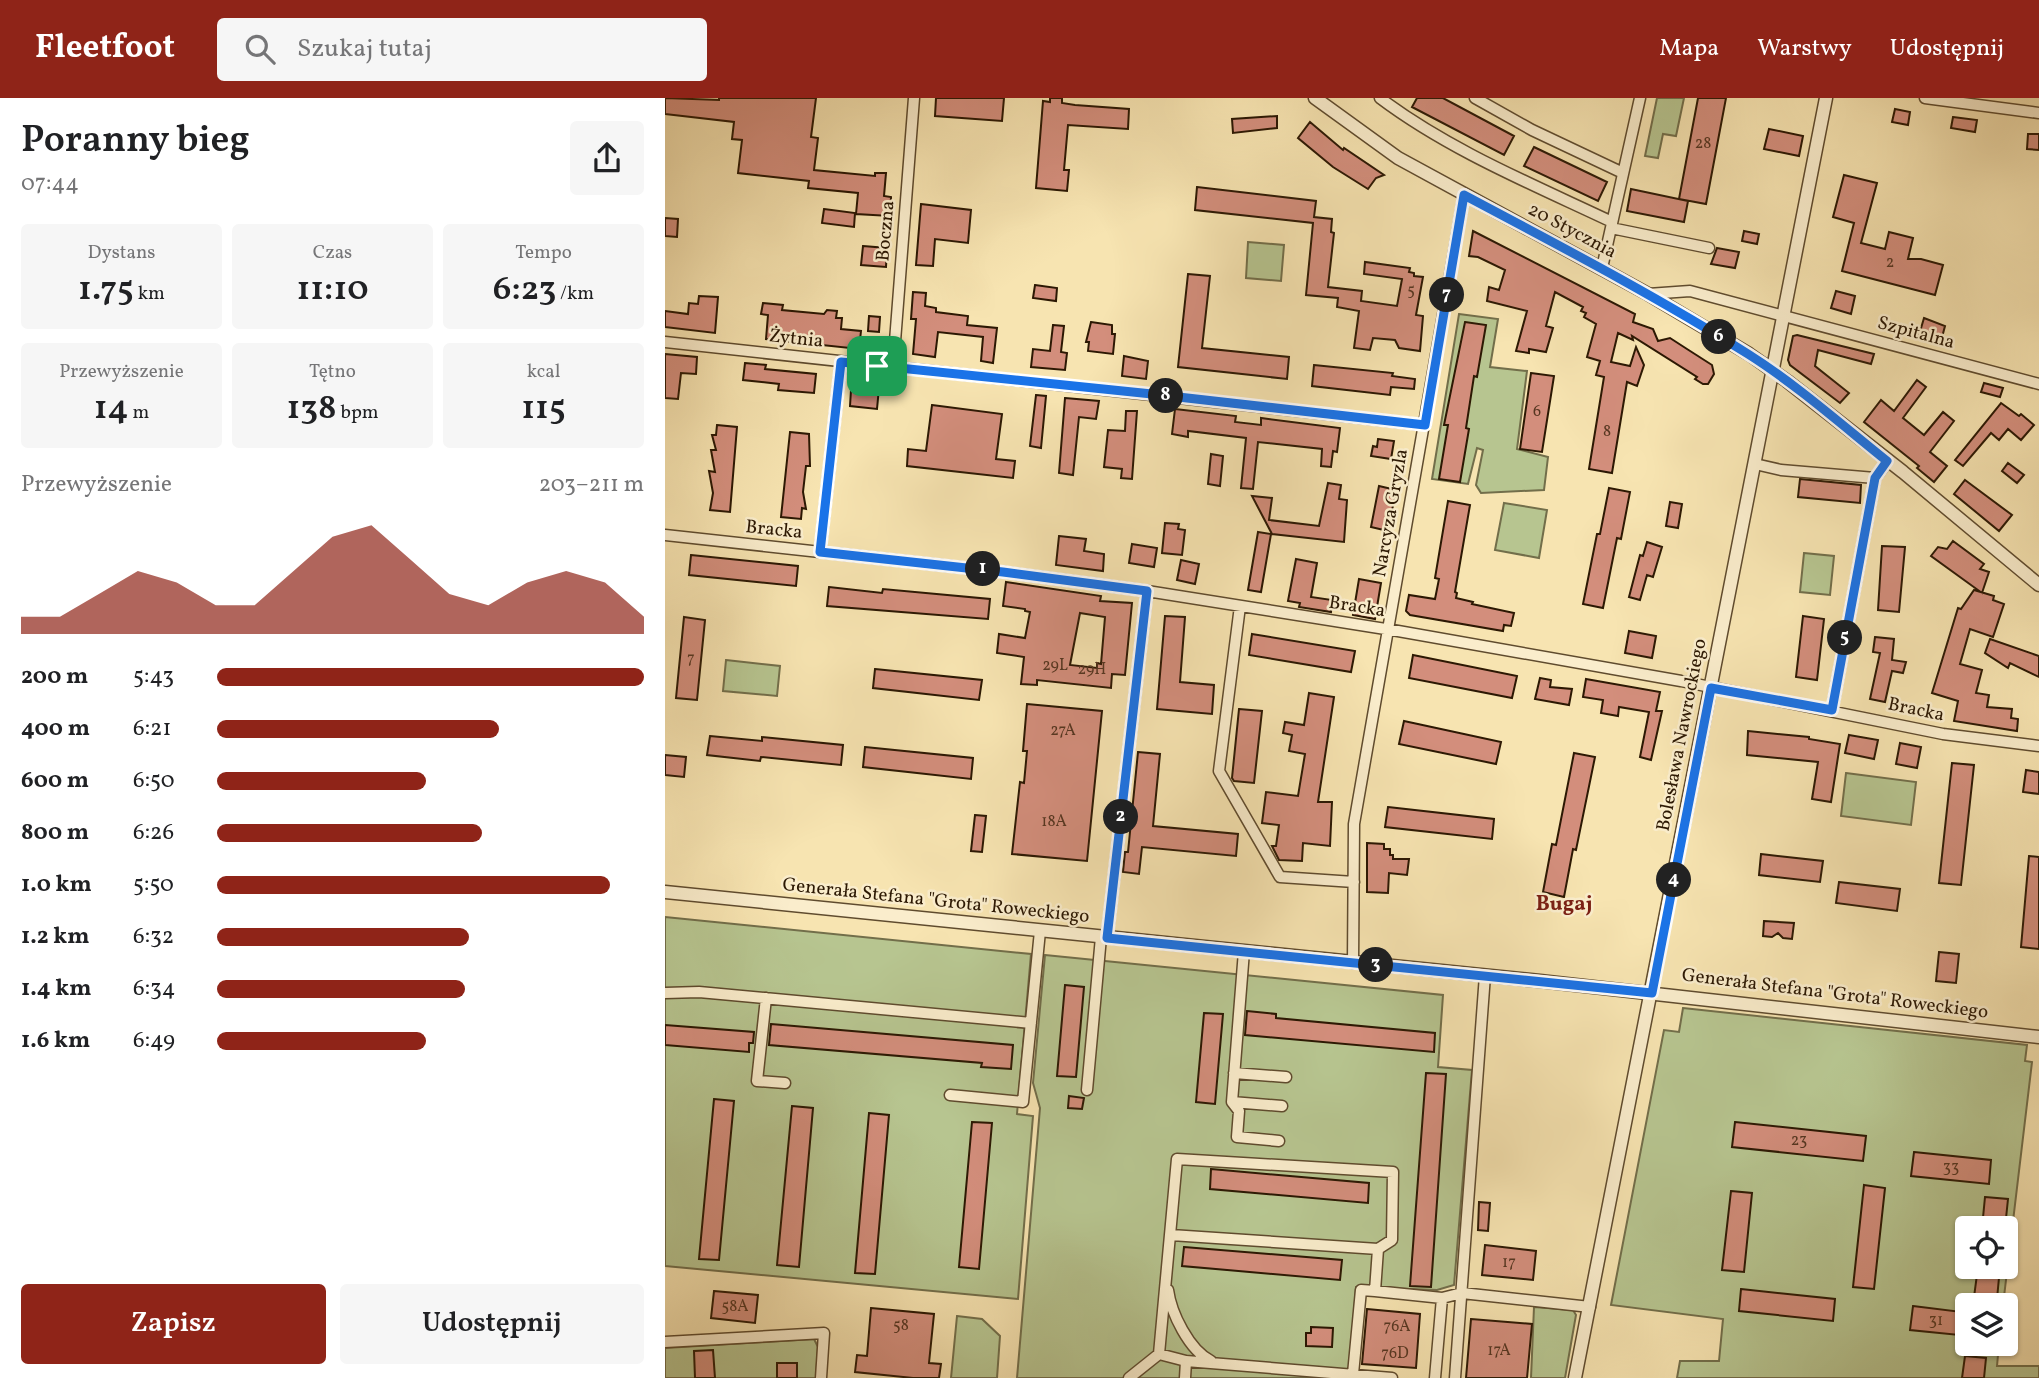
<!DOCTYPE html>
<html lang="pl">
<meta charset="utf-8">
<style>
body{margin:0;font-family:Vollkorn,serif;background:#f6f6f6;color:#202124;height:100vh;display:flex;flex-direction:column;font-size:26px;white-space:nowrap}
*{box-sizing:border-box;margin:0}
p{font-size:23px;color:#757577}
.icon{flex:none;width:38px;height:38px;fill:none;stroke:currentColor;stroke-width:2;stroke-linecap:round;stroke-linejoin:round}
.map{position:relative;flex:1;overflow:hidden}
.drawer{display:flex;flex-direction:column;background:#fff;width:665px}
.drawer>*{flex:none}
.tools{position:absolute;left:1290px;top:1118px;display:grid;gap:14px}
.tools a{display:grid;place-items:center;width:63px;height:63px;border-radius:7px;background:#fff;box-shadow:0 2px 5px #0004;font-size:35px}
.pin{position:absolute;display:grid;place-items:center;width:60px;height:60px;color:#fff;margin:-30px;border-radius:14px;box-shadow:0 4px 10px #0006}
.km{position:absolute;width:35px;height:35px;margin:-18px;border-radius:50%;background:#222;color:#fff;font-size:19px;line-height:35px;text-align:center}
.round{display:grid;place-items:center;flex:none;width:74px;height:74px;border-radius:7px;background:#f6f6f6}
.head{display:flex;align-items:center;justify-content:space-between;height:119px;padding:0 21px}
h1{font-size:38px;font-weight:600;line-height:52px}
.figures{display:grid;grid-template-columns:repeat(3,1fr);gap:10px;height:119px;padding:7px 21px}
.figures div{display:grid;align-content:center;border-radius:7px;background:#f6f6f6;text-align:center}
.figures b{font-size:35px;font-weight:600}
.figures small{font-size:19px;font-weight:400}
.figures p{font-size:19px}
.chart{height:196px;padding:14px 21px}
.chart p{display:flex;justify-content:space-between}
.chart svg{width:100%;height:126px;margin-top:7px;fill:#8f2418;opacity:.7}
.action{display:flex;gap:14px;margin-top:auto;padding:14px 21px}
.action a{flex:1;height:80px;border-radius:7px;background:#8f2418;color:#fff;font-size:28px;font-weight:600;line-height:80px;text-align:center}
.action a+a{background:#f6f6f6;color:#202124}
ul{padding:0 21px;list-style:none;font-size:23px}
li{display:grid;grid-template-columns:112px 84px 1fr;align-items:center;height:52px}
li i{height:18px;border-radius:9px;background:#8f2418}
header{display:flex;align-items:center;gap:42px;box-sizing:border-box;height:98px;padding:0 35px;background:#8f2418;color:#fff}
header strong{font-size:33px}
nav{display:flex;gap:38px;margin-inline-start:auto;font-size:24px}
.search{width:490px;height:63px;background:#f6f6f6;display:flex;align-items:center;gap:18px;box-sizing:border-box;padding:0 24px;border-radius:7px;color:#757577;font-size:26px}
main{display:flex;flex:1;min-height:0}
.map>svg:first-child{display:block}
</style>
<header>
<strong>Fleetfoot</strong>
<div class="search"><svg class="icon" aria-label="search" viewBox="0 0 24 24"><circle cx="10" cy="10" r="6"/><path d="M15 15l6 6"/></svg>Szukaj tutaj</div>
<nav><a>Mapa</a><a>Warstwy</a><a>Udostępnij</a></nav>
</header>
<main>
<section class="drawer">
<div class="head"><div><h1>Poranny bieg</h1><p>07:44</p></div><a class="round"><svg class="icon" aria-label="share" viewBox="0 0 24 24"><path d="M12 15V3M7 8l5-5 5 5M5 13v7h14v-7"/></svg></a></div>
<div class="figures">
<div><p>Dystans</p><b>1.75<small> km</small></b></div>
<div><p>Czas</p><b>11:10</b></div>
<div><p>Tempo</p><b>6:23<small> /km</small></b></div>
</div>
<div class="figures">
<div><p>Przewyższenie</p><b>14<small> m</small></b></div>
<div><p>Tętno</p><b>138<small> bpm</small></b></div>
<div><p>kcal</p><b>115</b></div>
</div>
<div class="chart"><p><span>Przewyższenie</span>203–211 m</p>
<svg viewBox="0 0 160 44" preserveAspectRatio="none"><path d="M0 44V38L10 38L20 30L30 22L40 26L50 34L60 34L70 22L80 10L90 6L100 18L110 30L120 34L130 26L140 22L150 26L160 38V44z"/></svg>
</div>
<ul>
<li><b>200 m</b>5:43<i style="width:100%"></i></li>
<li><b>400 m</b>6:21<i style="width:66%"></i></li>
<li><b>600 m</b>6:50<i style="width:49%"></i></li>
<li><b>800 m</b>6:26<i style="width:62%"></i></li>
<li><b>1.0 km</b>5:50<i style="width:92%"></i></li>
<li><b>1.2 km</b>6:32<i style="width:59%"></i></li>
<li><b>1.4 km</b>6:34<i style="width:58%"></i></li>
<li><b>1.6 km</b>6:49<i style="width:49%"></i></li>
</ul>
<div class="action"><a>Zapisz</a><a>Udostępnij</a></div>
</section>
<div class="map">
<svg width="1374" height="1280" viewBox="0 0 1374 1280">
<rect width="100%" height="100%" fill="#f7e4b1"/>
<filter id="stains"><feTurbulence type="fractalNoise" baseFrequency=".00286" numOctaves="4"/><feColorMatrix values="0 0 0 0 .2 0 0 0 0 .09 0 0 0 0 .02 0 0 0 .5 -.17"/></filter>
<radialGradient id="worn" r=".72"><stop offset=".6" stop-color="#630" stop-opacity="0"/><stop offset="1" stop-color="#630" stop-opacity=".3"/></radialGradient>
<path fill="#b7c590" stroke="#726e4a" stroke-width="2" fill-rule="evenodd" d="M992,0H1019L1011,38L998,36L993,60L980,58Z
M583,144L619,147L616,183L581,180Z
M794,216L833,221L825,269L862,273L852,351L883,359L879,392L816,395L811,387L818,352L812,350L803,386L767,381Z
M839,405L882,412L874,460L830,452Z
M1139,455L1169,458L1165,497L1135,494Z
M61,562L115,568L112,598L58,593Z
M1181,675L1251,684L1246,727L1176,718Z
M0,819L366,856L352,1016L368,1018L353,1201L0,1168Z
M380,857L778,897L773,969L807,972L789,1187L772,1192L691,1189L684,1279L689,1280H352L375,1010L368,985Z
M1018,910L1362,947L1360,963L1367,964L1338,1207L1302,1208V1246H1334L1332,1268H1374V1280H1012L1015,1263H1054L1058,1221L946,1207L999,932L1014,934ZM1302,1130H1340V1169H1302Z
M869,1209L908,1212L911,1217L900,1280H866Z
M292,1218L317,1221L335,1238L332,1280H286Z
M149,1241L153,1249L151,1280H0V1250Z"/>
<path fill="#d38e7c" stroke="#2c1803" stroke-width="2" fill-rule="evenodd" d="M0,0L54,2V0H151L146,39L153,40L149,72L210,78V75H221L219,98L226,99L225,118L191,116L193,95L143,90L144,83L73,75L77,42L67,41L69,24L0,16Z
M271,0H339L337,23L270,18Z
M385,0H397V5L410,7L464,11L463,31L403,27L399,72H404L402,93L371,90L378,3L385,4Z
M752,0H778L849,38L839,57L747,9Z
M1033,0H1061L1041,106L1014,101Z
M1230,11L1245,14L1243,27L1227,24Z
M612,18V30L568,35L567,21Z
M1288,19L1312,22L1310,34L1286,30Z
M645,24L678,52L679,50L719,77L711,80L703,91L668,69L633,40Z
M1104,31L1138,38L1134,58L1099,51Z
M1363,36H1374V52L1362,51Z
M869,49L942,84L933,103L859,68Z
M1179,77L1212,85L1196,145L1220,151L1224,134L1248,140L1243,161H1256L1278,167L1270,197L1177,173L1189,125L1168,119Z
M532,89L651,103L649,119L667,121L666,134L669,135L663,189L697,193L696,203L732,208L737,181L699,176L700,164L745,170L744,174L749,175V178L758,179L751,217L758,218L755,253L734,250L730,242L708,240L705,252L689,250L694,213L672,209L673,200L641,197L648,125L530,112Z
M966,91L1023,103L1019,124L962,113Z
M256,106L306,112L303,145L270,141L268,168L251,167Z
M159,111L190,115L189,129L157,125Z
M0,120L13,121L12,139L0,138Z
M808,133L970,216L968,224L988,231L993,243L1005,240L1022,251L1047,267L1049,276L1043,286H1038L1030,281L1032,279L967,238L968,242L953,235L946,264L965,268L971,249L979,267L972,288L962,284L947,375L924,371L939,279L931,277L935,263L922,259L931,226L919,219L921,215L916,213L918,209L890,194L881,228L888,230L881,254L864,251V255L851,253L862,213L822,203L824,189L834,192L840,172L813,159L804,158Z
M1079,133L1094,136L1092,146L1077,143Z
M198,148L222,150L221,169L196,167Z
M1052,150L1074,154L1070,170L1046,166Z
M523,176L545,178L537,250L624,259L622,281L513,269Z
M370,187L392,190L391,203L368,200Z
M1171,193L1190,198L1186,216L1166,210Z
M248,194L261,195L260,208L271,210V214L303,218L302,227L332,230L328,265L316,263L318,239L273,234L270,259L248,256L251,221H246Z
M34,198L53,199L50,235L0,229V213L23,216L24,205L33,206Z
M98,205L118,207L117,212L159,216L162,212L172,213L171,220H177L176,231L196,233L194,251L101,241L103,217L96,216Z
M204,218L215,219L214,234L203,233Z
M1259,220L1280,228L1276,243L1254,237Z
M426,224L447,227V236H450L448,256L423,253L424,244H421Z
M800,224L821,227L812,279L809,278L801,330L804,331L795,384L774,381L783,327H779Z
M388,227L399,228L396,254L402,255L400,272L366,269L368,251L385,253Z
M1132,237L1209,256L1206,266L1153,252L1150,268L1184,295L1175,305L1125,267L1123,262L1128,238Z
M0,256L32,259L31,276L16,275L13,301L0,300Z
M459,258L483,263L481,281L457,278Z
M80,265L101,267L100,271L151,276L149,295L113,292L114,286L78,282Z
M649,267L728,275L727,278L750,281L749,291L726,289L725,297L647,288Z
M866,275L889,278L877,354L855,351Z
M187,276L215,279L212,311L185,308Z
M1252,282L1261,289L1238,320L1259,337L1278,314L1289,323L1265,354L1282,368L1269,384L1252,370L1254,368L1199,324L1216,302L1229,313Z
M1319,285L1338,290L1335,299L1316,294Z
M371,297L381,298L376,350L365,348Z
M400,300L434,303L431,321L414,319L408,377L394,375Z
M1336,305L1354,318L1356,316L1369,327L1356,342L1343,331L1334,342L1326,335L1298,368L1290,362Z
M267,307L337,316L331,361L350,363L348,380L242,368L243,351L261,353Z
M510,311L571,318L570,324L596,327V320L675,330L672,354L668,353L666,369L656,368L657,351L593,344L588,391L576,390L581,340L523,333V339L507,336Z
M461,313H472L467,381L456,380L457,371L439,369L443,332L460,333Z
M52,327L72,329L65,414L45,412L48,395L44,373L50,374L46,352H51L47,337H51Z
M125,334L144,336L145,368H141L138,394L141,411L137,410L136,421L116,419Z
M713,341L729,343L726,361L706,358L708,348L712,349Z
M546,356L558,358L555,388L543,386Z
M1343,365L1359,377L1352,385L1337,373Z
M1135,381L1196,387L1195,405L1133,399Z
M1300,382L1347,417L1334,433L1289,396Z
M663,385L676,387L674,401L682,402L679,444L607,436L587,398L607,400L604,422L654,428Z
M714,388L731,392L723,433L706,429Z
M944,390L965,394L956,441L952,440L938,510L918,506L932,436H935Z
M783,403L805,407L790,494L792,495L791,500L808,504L807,506L849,515L846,528L839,527L838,533L745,517L741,513L744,497L770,501L774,481L770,480Z
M1005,404L1017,406L1013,430L1001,428Z
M500,425L514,426L513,431L520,432L517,457L497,455Z
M593,434L606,436L596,494L583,492Z
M394,438L421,441L419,453L439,456L438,473L391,467Z
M1288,443L1319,466L1315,471L1324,474L1317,495L1266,458L1273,449L1282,451Z
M982,444L997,449L988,479L982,477L975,502L964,499L975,457L978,458Z
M467,446L492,450L489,469L464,465Z
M1217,448L1240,449L1234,514L1213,512Z
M26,457L133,468L131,488L24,477Z
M631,461L652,465L646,499L667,502L666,514L634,509L635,505L623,503Z
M516,462L534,466L530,486L512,482Z
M694,481L716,485L710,521L688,517Z
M341,484L436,498L435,503L467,505L460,577L447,576L446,590L372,582V587L356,586L359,559L332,555L334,536L360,540L365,514L360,513V511L338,508ZM415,515L440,519L436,566L432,565V570L405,567Z
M164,489L217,495L218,491L325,501L323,521L162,508Z
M1309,492L1329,498L1328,502L1339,506L1328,539L1305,531L1295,566L1317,572L1311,595L1324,597L1322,609L1347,611L1346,620L1353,621L1352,633L1289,623L1293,603L1267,595L1293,510L1296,511Z
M500,518L520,519L515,584L549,587L547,616L492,611Z
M1138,518L1159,521L1152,582L1131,579Z
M19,519L40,522L32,602L11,600Z
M964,533L991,538L987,560L960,555Z
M587,536L690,553L686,574L584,557Z
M1210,539L1229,541L1227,562L1241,564L1238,575L1227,573L1220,604L1205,601L1215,555L1208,554Z
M1325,541L1374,558V579L1345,565L1343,570L1320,555Z
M748,557L852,578L847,600L744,580Z
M210,571L317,582L314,602L208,590Z
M875,580L886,582L885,589L907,591L904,607L870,601Z
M921,581L995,594L991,613H997L986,662L975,659L984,614L954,609L953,618L936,615L938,602L918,599Z
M644,595L669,599L653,704H667L665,748L638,745L637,763L614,762L607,748H611L614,727L597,725L601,694L633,698L640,656L624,653L627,637L618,635L620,624L639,627Z
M362,606L437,613L422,763L347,756L355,684L359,685L362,653H358Z
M574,611L597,613L589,685L569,683L567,680Z
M739,623L836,644L831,666L734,646Z
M1083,633L1144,639V641L1175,646L1166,704L1147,701L1153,664L1082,657Z
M1184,637L1213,642L1209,661L1180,655Z
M45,638L97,643V639L178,647L176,667L96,659L95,663L42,657Z
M1235,645L1256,649L1252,670L1231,666Z
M200,649L308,660L306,681L198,669Z
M473,654L495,656L488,728L573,736L571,758L477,749L474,776L458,774L460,754H463Z
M909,655L930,659L911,752L908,751L899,799L878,794L887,746L891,747Z
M0,657L21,659L19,679L0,677Z
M1287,665L1309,667L1296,787L1274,785Z
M1361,672L1374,674V696L1358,694Z
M723,709L829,721L827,741L720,729Z
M310,717L321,718L317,754L306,753Z
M702,745L719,746V751H725V757H728V761H744L742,777L724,775L723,795L702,794Z
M1096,756L1158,763L1155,784L1094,777Z
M1364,758L1374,759V851L1356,849Z
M1174,784L1235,791L1232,813L1171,805Z
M1099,823L1129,825L1127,841L1118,840L1113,835L1107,839L1098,838Z
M1274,854L1294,856L1291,885L1271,883Z
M400,887L419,889L411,979L392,978Z
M582,913L611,916V920L770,935L769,954L580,937Z
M539,915L558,916L550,1006L531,1004Z
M106,926L348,947L346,971L316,969L317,965L104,947Z
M0,927L89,934L88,945H84V954L0,947Z
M761,975L781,976L766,1189L745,1188Z
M404,998L419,1000L417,1011L403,1010Z
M49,1001L69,1003L54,1162L34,1161Z
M127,1008L148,1010L134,1169L112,1167Z
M204,1015L224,1017L210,1176L190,1175Z
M307,1024L327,1025L314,1171L294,1169Z
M1070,1024L1201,1038L1198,1063L1067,1049Z
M1249,1054L1326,1062L1324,1086L1246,1078Z
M546,1071L704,1085L703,1105L545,1091Z
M1199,1087L1220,1090L1209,1191L1188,1189Z
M1066,1093L1087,1095L1079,1174L1057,1172Z
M1320,1099L1343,1101L1340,1130H1317Z
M814,1104L825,1105L823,1133L813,1132Z
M820,1147L871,1153L868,1182L817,1177Z
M519,1149L677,1162L675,1182L517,1168Z
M1313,1169H1335L1332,1201L1309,1199Z
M1076,1191L1170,1201L1168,1223L1074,1213Z
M49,1193L93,1197L90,1225L46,1220Z
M1248,1208L1297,1214L1294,1237L1245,1232Z
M206,1210L269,1216L264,1265L276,1266L274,1280H248L190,1274L192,1257L202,1258Z
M702,1211L755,1216L751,1270L697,1266Z
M806,1221L867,1226L862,1280H801Z
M646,1229L668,1230L667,1249L641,1248V1235H646Z
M48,1252L50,1280H30L29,1253Z
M1300,1258L1321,1260L1319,1280H1297Z
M112,1265H132V1280H112Z"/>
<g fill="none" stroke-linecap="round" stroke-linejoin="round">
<g stroke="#5f4b2e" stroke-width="13">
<path id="minor" d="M715,0C784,52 869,87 947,124
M810,0L867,32L958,75
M1260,0L1374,15
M946,130L1044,150
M937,170L975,0
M983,196L1025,193L1374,286
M0,244L760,327
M228,269L249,0
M1090,366L1116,372L1210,380
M0,437L338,474L482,493L733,533L1016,583L1278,636L1374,648
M155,454L176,264
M575,508L554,673L615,779L689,784
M1167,612L1210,380L1222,364
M442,840L482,493
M579,853L567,1004L574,1013L572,1039L614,1043
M688,865L689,726L799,97
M0,895L34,894L366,925
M101,900L92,983L120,985
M569,975L621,979
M422,992L436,839
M285,997L358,1004L375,833
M567,1004L617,1008
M506,1137L713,1151
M503,1192C506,1215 524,1252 546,1263
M710,1193L777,1200L797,1195L925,1209
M0,1244L159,1235L156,1280
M494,1256L512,1061L728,1074L727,1142L713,1151L710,1193L696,1192L688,1276
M464,1280L494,1256L521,1263L727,1280
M520,1280L521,1263
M770,1280L777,1200
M790,1280L820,877"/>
</g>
<g stroke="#5f4b2e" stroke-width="15">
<path id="tertiary" d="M650,0L733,60L983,196L1084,256L1122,283L1238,374L1374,487
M0,794L875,883L1374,939
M910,1280L1161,0"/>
</g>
<use href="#minor" stroke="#faedcc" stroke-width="10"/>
<use href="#tertiary" stroke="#faedcc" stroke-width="12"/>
</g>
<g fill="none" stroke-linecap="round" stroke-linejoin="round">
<g stroke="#fff" stroke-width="14">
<path id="route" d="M799,97C895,148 991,198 1083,256C1132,287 1177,327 1222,363L1210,380L1167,612L1046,590L987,895L442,840L482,493L338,474L155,454L176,264L487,296L760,327Z"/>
</g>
<use href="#route" stroke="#1a73e8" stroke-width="9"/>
</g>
<g text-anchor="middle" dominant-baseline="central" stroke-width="5" stroke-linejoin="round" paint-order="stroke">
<g font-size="16" fill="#563621">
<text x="1038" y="46">28</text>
<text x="1225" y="165">2</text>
<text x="746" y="193">5</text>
<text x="872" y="314">6</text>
<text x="942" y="334">8</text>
<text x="26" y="561">7</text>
<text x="390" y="568">29L</text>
<text x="427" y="572">29H</text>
<text x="398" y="633">27A</text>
<text x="389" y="724">18A</text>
<text x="1134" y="1043">23</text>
<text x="1286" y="1070">33</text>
<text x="844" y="1165">17</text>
<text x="70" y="1209">58A</text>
<text x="1271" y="1223">31</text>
<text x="236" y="1228">58</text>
<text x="732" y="1229">76A</text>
<text x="834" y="1253">17A</text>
<text x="730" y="1256">76D</text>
</g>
<g font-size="19" fill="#2c1803" stroke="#faedcc">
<text transform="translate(221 133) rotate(-85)">Boczna</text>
<text transform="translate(907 133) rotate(28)">20 Stycznia</text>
<text transform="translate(1251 235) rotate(15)">Szpitalna</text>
<text transform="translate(131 241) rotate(6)">Żytnia</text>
<text transform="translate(726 415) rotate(-80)">Narcyza Gryzla</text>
<text transform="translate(109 432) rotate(6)">Bracka</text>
<text transform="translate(692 509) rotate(9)">Bracka</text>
<text transform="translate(1251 612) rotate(12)">Bracka</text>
<text transform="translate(1017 637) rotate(-79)">Bolesława Nawrockiego</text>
<text transform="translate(271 803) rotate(6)">Generała Stefana "Grota" Roweckiego</text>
<text transform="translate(1170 896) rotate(7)">Generała Stefana "Grota" Roweckiego</text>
</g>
<g font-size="21" font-weight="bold" fill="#7a1f14" stroke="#faedcc">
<text x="899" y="806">Bugaj</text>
</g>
</g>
<rect width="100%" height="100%" filter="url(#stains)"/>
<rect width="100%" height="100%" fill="url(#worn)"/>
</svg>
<div class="tools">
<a><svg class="icon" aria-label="locate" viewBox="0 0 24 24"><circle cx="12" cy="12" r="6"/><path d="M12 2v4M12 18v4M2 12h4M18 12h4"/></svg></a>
<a><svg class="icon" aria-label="layers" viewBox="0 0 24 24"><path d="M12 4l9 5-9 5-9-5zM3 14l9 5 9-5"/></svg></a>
</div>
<div class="pin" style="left:212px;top:268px;background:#1e9e55"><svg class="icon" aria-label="arrive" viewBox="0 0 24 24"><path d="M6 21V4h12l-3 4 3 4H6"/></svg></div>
<b class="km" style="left:318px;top:471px">1</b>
<b class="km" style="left:456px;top:719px">2</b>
<b class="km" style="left:711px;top:867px">3</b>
<b class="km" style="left:1009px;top:782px">4</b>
<b class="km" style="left:1180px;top:540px">5</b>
<b class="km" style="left:1054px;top:239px">6</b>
<b class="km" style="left:782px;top:197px">7</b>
<b class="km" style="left:501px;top:298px">8</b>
</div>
</main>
